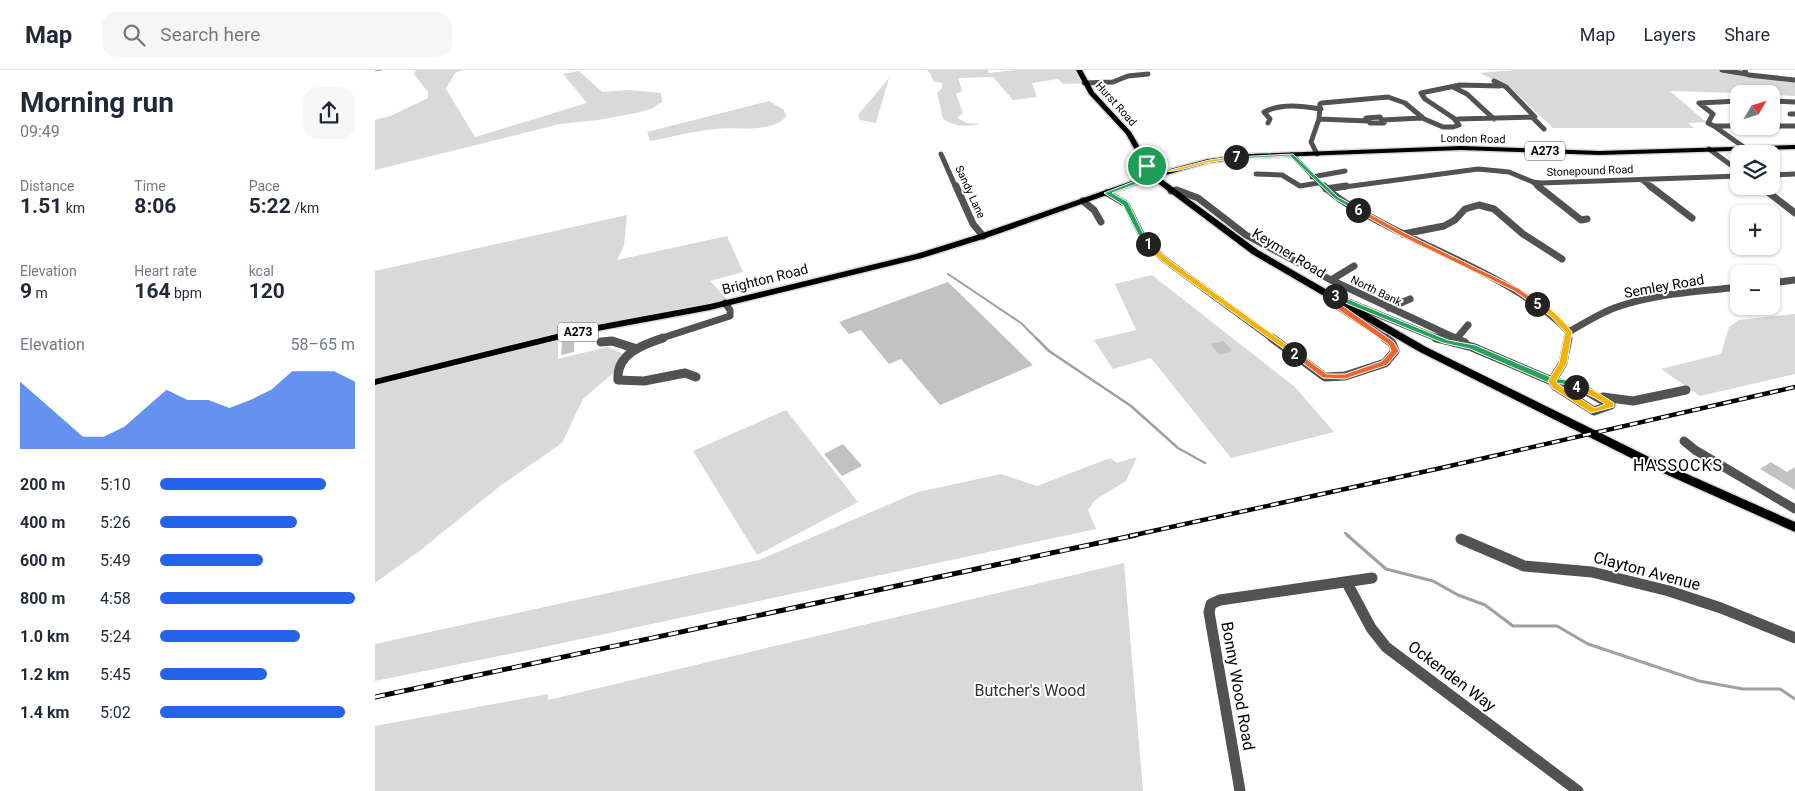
<!DOCTYPE html>
<meta charset="utf-8">
<style>
body{margin:0;font-family:Roboto,sans-serif;background:#f6f6f7;color:#1f2937;height:100vh;display:flex;flex-direction:column;font-size:19px;white-space:nowrap}
*{box-sizing:border-box;margin:0}
p{font-size:16px;color:#747a83}
.icon{flex:none;width:28px;height:28px;fill:none;stroke:currentColor;stroke-width:2;stroke-linecap:round;stroke-linejoin:round}
.map{position:relative;flex:1;overflow:hidden}
.drawer{display:flex;flex-direction:column;background:#fff;width:375px}
.drawer>*{flex:none}
.needle{width:32px;rotate:52deg}
.tools{position:absolute;left:1355px;top:15px;display:grid;gap:10px}
.tools a{display:grid;place-items:center;width:50px;height:50px;border-radius:10px;background:#fff;box-shadow:0 1px 4px #0004;font-size:25px}
.pin{position:absolute;display:grid;place-items:center;width:42px;height:42px;color:#fff;margin:-21px;border:2px solid #fff;border-radius:50%;box-shadow:0 1px 5px #0007}
.km{position:absolute;width:25px;height:25px;margin:-12px;border-radius:50%;background:#222;color:#fff;font-size:14px;line-height:25px;text-align:center}
.round{display:grid;place-items:center;flex:none;width:52px;height:52px;border-radius:15px;background:#f6f6f7}
.summary{display:flex;align-items:center;justify-content:space-between;height:85px;padding:0 20px}
h1{font-size:28px;font-weight:700;line-height:38px}
.metrics{display:grid;grid-template-columns:repeat(3,1fr);gap:8px;height:85px;padding:5px 20px}
.metrics div{display:grid;align-content:center}
.metrics b{font-size:21px;font-weight:700}
.metrics small{font-size:14px;font-weight:400}
.metrics p{font-size:14px}
.chart{height:140px;padding:10px 20px}
.chart p{display:flex;justify-content:space-between}
.chart svg{width:100%;height:90px;margin-top:5px;fill:#2563eb;opacity:.7}
ul{padding:0 20px;list-style:none;font-size:16px}
li{display:grid;grid-template-columns:80px 60px 1fr;align-items:center;height:38px}
li i{height:12px;border-radius:6px;background:#2563eb}
header{display:flex;align-items:center;gap:30px;box-sizing:border-box;height:70px;padding:0 25px;background:#fff;border-bottom:1px solid #e0e1e3}
header strong{font-size:24px}
nav{display:flex;gap:28px;margin-inline-start:auto;font-size:18px}
.search{width:350px;height:45px;background:#f6f6f7;display:flex;align-items:center;gap:12px;box-sizing:border-box;padding:0 18px;border-radius:15px;color:#747a83;font-size:19px}
main{display:flex;flex:1;min-height:0}
.map>svg:first-child{display:block}
</style>
<header>
<strong>Map</strong>
<div class="search"><svg class="icon" aria-label="search" viewBox="0 0 24 24"><circle cx="10" cy="10" r="6"/><path d="M15 15l6 6"/></svg>Search here</div>
<nav><a>Map</a><a>Layers</a><a>Share</a></nav>
</header>
<main>
<section class="drawer">
<div class="summary"><div><h1>Morning run</h1><p>09:49</p></div><a class="round"><svg class="icon" aria-label="share" viewBox="0 0 24 24"><path d="M12 15V3M7 8l5-5 5 5M5 13v7h14v-7"/></svg></a></div>
<div class="metrics">
<div><p>Distance</p><b>1.51<small> km</small></b></div>
<div><p>Time</p><b>8:06</b></div>
<div><p>Pace</p><b>5:22<small> /km</small></b></div>
</div>
<div class="metrics">
<div><p>Elevation</p><b>9<small> m</small></b></div>
<div><p>Heart rate</p><b>164<small> bpm</small></b></div>
<div><p>kcal</p><b>120</b></div>
</div>
<div class="chart"><p><span>Elevation</span>58–65 m</p>
<svg viewBox="0 0 160 44" preserveAspectRatio="none"><path d="M0 44V11L10 20L20 29L30 38L40 38L50 33L60 24L70 15L80 20L90 20L100 24L110 20L120 15L130 6L140 6L150 6L160 11V44z"/></svg>
</div>
<ul>
<li><b>200 m</b>5:10<i style="width:85%"></i></li>
<li><b>400 m</b>5:26<i style="width:70%"></i></li>
<li><b>600 m</b>5:49<i style="width:53%"></i></li>
<li><b>800 m</b>4:58<i style="width:100%"></i></li>
<li><b>1.0 km</b>5:24<i style="width:72%"></i></li>
<li><b>1.2 km</b>5:45<i style="width:55%"></i></li>
<li><b>1.4 km</b>5:02<i style="width:95%"></i></li>
</ul>
</section>
<div class="map">
<svg width="1420" height="721" viewBox="0 0 1420 721">
<rect width="100%" height="100%" fill="#fff"/>
<path fill="#d9d9d9" d="M41,0H87L80,3L71,19L100,67L212,33L188,4L204,1L227,22L254,20L286,23L287,32L276,39L261,43L223,50L185,54L0,100V50L15,46L53,28V22L39,4Z
M552,0H613L614,3L641,0H706L715,13L688,14L683,9L657,13L662,27L638,30L618,7L583,8L587,21L581,24L588,43L582,48L592,53L605,54C590,57 582,57 568,49L562,23L567,18V13L558,11L556,5Z
M1140,0H1344L1420,11V26L1396,25V24L1295,21L1331,52L1313,53L1319,58H1178L1138,20L1105,3Z
M514,8L501,53L485,50L483,45Z
M394,31L409,40L411,47C394,64 362,56 340,59C318,61 297,67 275,71L272,62Z
M252,145L249,176L242,190L352,166L368,202L335,211L355,232L183,269V289L232,277L247,283L238,303L208,329L187,373L125,416L47,479L0,513V201Z
M777,205L920,317L959,362L856,388L776,288L738,299L719,270L761,260L740,214Z
M1420,244V304L1325,326L1286,299L1346,284L1354,257L1364,250Z
M411,340L483,432L382,485L318,381Z
M762,387L751,411L720,430L713,440L721,459L164,578L0,611V574L384,490L543,422L626,404L662,416L735,388L742,393Z
M749,493L768,721H0V656L173,624V630Z"/>
<g fill="none" stroke-linecap="round" stroke-linejoin="round">
<path stroke="#a0a0a0" stroke-width="1" d="M0,1L7,0"/>
<path stroke="#a0a0a0" stroke-width="2" d="M573,204L646,253L662,269"/>
<path stroke="#a0a0a0" stroke-width="2.5" d="M661,268L674,281L756,336L803,378L830,393
M970,463L974,466"/>
<path stroke="#a0a0a0" stroke-width="3" d="M972,465L1011,499L1058,511L1083,525L1110,535L1138,556H1182L1213,574L1324,611L1368,619H1405L1420,629"/>
</g>
<path fill="#c2c2c2" d="M573,212L658,295L565,335L526,289L514,294L486,260L474,264L464,252Z
M199,269V282L186,285L187,272Z
M849,271L857,281L844,285L836,274Z
M468,374L487,396L467,406L449,384Z
M1396,392L1412,402L1420,397V420L1385,399Z"/>
<g fill="none" stroke-linecap="round" stroke-linejoin="round">
<g stroke="#dbdbdb" stroke-width="3">
<path id="major" d="M701,0H707L719,22L756,62L780,103L833,89L874,84L1086,76L1224,81L1420,75V79L1224,85L1086,80L874,88L833,93L784,107L883,180L1051,277L1276,388L1420,452V462L1268,394L1043,281L877,184L777,109L611,168L547,188L335,240L206,264L0,315V309L206,258L335,234L541,184L605,164L774,105L751,64L714,24Z"/>
</g>
<path stroke="#525252" stroke-width="5" d="M1347,0L1371,4
M1370,0L1371,4L1374,5L1420,10
M709,13L738,12L753,6L773,4
M1078,17L1092,24L1119,49
M1396,31L1420,32
M1415,44H1420
M1005,47L1009,53H995L991,48Z
M1158,48L1169,59
M944,49L993,51
M1080,49L1050,29L1046,23L1085,15L1125,16
M1007,50L1047,48L1068,57H1078L1084,55L1080,50L1083,49L1160,47L1131,17L1119,11
M893,53L895,49L889,42C907,33 927,36 946,39
M1339,56L1333,53L1338,44L1324,33L1364,31
M1370,78L1339,56H1420
M1334,79L1364,101
M566,84L581,118
M942,84L936,72L944,49L945,34L947,33L1013,27L1030,33L1048,48
M917,85L950,118
M881,104L907,105L925,116L943,113
M1396,105L1420,104
M937,107L970,101
M1267,110L1277,118
M1158,112L1165,118
M1385,116L1387,118
M962,118L1103,99L1134,102L1158,112L1166,113L1364,106"/>
<path stroke="#525252" stroke-width="7" d="M581,116L598,154L608,166
M949,116C966,133 987,142 1007,153C1067,185 1147,213 1194,262L1193,269
M1163,116L1206,150L1212,149
M1275,116L1317,148
M1385,116L1420,143
M951,119L971,116
M796,121L802,120L823,128L871,165L956,210L1082,269
M732,123L751,134L769,170L790,190L898,269
M708,131L719,140L726,152
M1028,164L1069,156L1080,150L1090,139L1104,135L1119,139L1148,164L1187,189
M956,210L979,196
M1396,213L1420,210
M956,225L961,235L1012,269
M956,225L1064,269
M1014,238L1035,229
M1194,262C1209,253 1225,243 1242,237C1281,223 1323,222 1364,217
M1082,268L1093,255
M284,269L355,246V240L350,233"/>
<path stroke="#525252" stroke-width="9" d="M288,268C267,275 241,284 243,310L269,311L310,303L321,307
M897,268L950,307L970,306L1010,293L1020,281L1017,273L1010,268
M1061,268L1097,277L1177,311
M1079,268L1090,273
M226,272L237,271L262,279
M1177,311L1188,293L1193,268
M1177,311L1208,319L1236,335L1219,341L1180,316Z
M1228,327L1258,331L1311,320
M1309,371L1320,380L1420,439"/>
<path stroke="#525252" stroke-width="11" d="M1086,469L1149,496L1217,502L1294,521L1346,538L1420,568
M972,513L996,558L1011,577L1203,721
M865,721L834,542L836,534L845,530L997,508"/>
<use href="#major" fill="#000" fill-rule="evenodd"/>
<g stroke="#000" stroke-width="4.5">
<path id="rail-far1" d="M755,466L1066,398L1420,317"/>
</g>
<g stroke="#000" stroke-width="5">
<path id="rail" d="M0,627L761,465"/>
</g>
<use href="#rail-far1" stroke="#fff" stroke-width="2.5" stroke-dasharray="8" stroke-linecap="butt"/>
<use href="#rail" stroke="#fff" stroke-width="3" stroke-dasharray="10" stroke-linecap="butt"/>
</g>
<path fill="#22a559" stroke="#fff" d="M771,95H774L780,107L737,123L753,132L771,169L776,174L773,176L766,170L748,135L729,123L775,105Z"/>
<path fill="#f5b400" stroke="#fff" d="M770,172H775L793,189L922,282V285H917L788,192L770,175Z"/>
<path fill="#f0652b" stroke="#fff" d="M956,223L964,226L961,228L964,233L1019,272L1024,281L1012,295L970,309L948,308L917,285V282H922L952,304H970L1007,291L1016,281L1014,275L958,236L953,225Z"/>
<path fill="#22a559" stroke="#fff" d="M958,225H963L1073,270L1100,275L1178,308L1191,310L1205,317L1201,319L1188,314L1174,313L1095,279L1068,273L958,228Z"/>
<path fill="#f5b400" stroke="#fff" d="M1159,232C1173,232 1189,252 1197,262L1192,293L1181,311L1183,314L1220,338L1230,334L1220,328L1198,318V315C1212,314 1228,326 1239,333V337L1216,343L1177,318L1173,311L1184,293L1190,262L1175,246L1159,235Z"/>
<path fill="#f0652b" stroke="#fff" d="M981,139H986L1030,163L1143,218L1165,234L1159,235L1139,221L1026,166L981,141Z"/>
<path fill="#22a559" stroke="#fff" d="M918,84L963,127L986,139V141H981L960,129L915,86L861,89L859,87Z"/>
<path fill="#f5b400" stroke="#fff" d="M861,86L863,88C853,90 842,91 831,93C811,98 789,108 770,96L772,94L795,100L834,90Z"/>
<g text-anchor="middle" dominant-baseline="central" stroke-width="4" stroke-linejoin="round" paint-order="stroke">
<g font-size="11" fill="#000" stroke="#fff">
<text transform="translate(741 34) rotate(48)">Hurst Road</text>
<text transform="translate(1098 69) rotate(1)">London Road</text>
<text transform="translate(1215 101) rotate(-2)">Stonepound Road</text>
<text transform="translate(595 122) rotate(65)">Sandy Lane</text>
<text transform="translate(1001 221) rotate(26)">North Bank</text>
</g>
<g fill="#fff" stroke="#4c4c4c" stroke-width="1">
<rect x="1150" y="71.5" width="40" height="19" rx="4"/>
<rect x="183" y="252.5" width="40" height="19" rx="4"/>
</g>
<g font-size="12" font-weight="bold" fill="#000">
<text x="1170" y="81">A273</text>
<text x="203" y="262">A273</text>
</g>
<g font-size="14" fill="#000" stroke="#fff">
<text transform="translate(914 183) rotate(31)">Keymer Road</text>
<text transform="translate(390 209) rotate(-14)">Brighton Road</text>
<text transform="translate(1289 216) rotate(-10)">Semley Road</text>
</g>
<g font-size="16" letter-spacing="1" fill="#000" stroke="#fff">
<text x="1303" y="395">HASSOCKS</text>
</g>
<g font-size="16" fill="#000" stroke="#fff">
<text transform="translate(1272 501) rotate(15)">Clayton Avenue</text>
<text transform="translate(1077 606) rotate(37)">Ockenden Way</text>
<text transform="translate(863 616) rotate(80)">Bonny Wood Road</text>
</g>
<g font-size="16" fill="#303030" stroke="#fff">
<text x="655" y="620">Butcher's Wood</text>
</g>
</g>
</svg>
<div class="tools">
<a><svg class="needle" viewBox="-14 -14 28 28"><path d="M0-13l5 13h-10z" fill="#e53935"/><path d="M0 13l5-13h-10z" fill="#747a83"/></svg></a>
<a><svg class="icon" aria-label="layers" viewBox="0 0 24 24"><path d="M12 4l9 5-9 5-9-5zM3 14l9 5 9-5"/></svg></a>
<a>+</a>
<a>−</a>
</div>
<div class="pin" style="left:772px;top:96px;background:#1e9e55"><svg class="icon" aria-label="arrive" viewBox="0 0 24 24"><path d="M6 21V4h12l-3 4 3 4H6"/></svg></div>
<b class="km" style="left:773px;top:174px">1</b>
<b class="km" style="left:919px;top:284px">2</b>
<b class="km" style="left:960px;top:226px">3</b>
<b class="km" style="left:1201px;top:317px">4</b>
<b class="km" style="left:1162px;top:234px">5</b>
<b class="km" style="left:983px;top:140px">6</b>
<b class="km" style="left:861px;top:87px">7</b>
</div>
</main>
